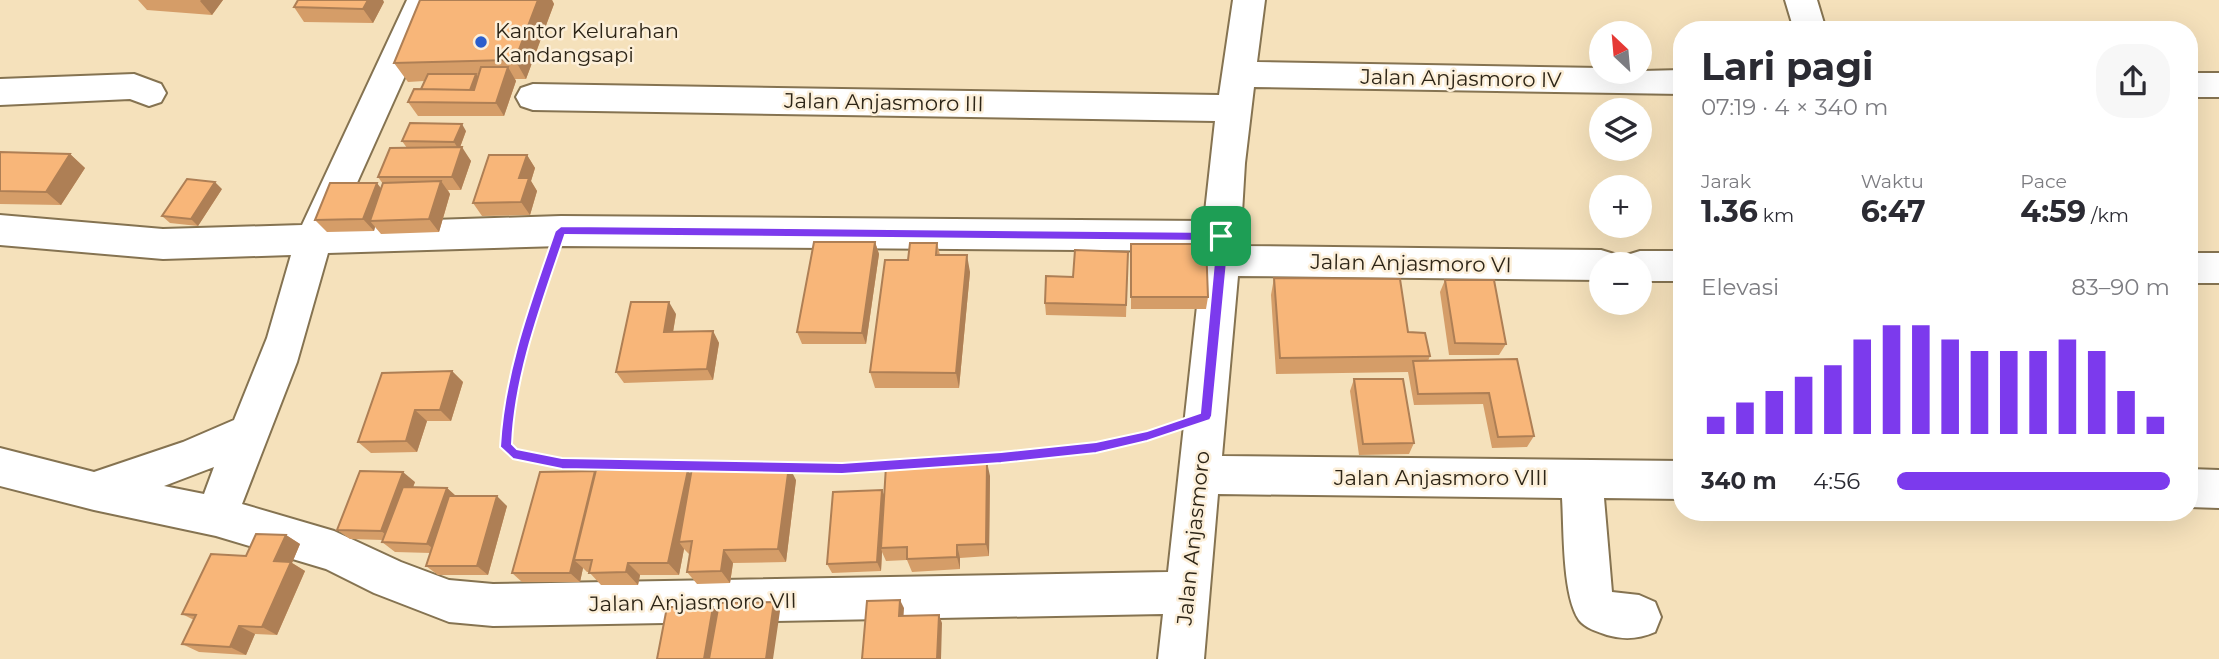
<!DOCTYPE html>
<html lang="id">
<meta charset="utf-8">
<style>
body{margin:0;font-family:Montserrat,sans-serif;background:#f7f7f7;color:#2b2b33;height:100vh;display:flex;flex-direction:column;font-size:26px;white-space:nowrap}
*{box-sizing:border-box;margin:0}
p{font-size:23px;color:#7c7c81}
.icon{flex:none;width:38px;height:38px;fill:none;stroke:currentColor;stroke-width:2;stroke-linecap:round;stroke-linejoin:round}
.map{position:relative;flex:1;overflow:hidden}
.drawer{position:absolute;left:1673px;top:21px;width:525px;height:500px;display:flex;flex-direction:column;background:#fff;border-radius:28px;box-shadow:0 7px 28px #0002}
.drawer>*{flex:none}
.needle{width:46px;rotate:334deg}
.controls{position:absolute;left:1589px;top:21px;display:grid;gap:14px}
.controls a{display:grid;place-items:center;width:63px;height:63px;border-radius:50%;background:#fff;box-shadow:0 7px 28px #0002;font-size:35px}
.pin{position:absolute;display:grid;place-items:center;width:60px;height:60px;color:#fff;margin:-30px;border-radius:14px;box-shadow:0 4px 10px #0006}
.round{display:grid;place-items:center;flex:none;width:74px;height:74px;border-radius:28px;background:#f7f7f7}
.summary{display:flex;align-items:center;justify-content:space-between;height:119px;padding:0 28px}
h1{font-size:38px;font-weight:700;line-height:52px}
.metrics{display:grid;grid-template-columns:repeat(3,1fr);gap:10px;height:119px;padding:7px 28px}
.metrics div{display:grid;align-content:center}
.metrics b{font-size:30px;font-weight:700}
.metrics small{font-size:19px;font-weight:400}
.metrics p{font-size:19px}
.chart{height:196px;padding:14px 28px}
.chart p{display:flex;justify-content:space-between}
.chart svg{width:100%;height:126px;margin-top:7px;stroke:#7c3aed;stroke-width:6}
ul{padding:0 28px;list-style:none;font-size:23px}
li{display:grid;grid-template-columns:112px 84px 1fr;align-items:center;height:52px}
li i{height:18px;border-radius:9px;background:#7c3aed}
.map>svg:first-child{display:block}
</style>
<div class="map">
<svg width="2219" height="659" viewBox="0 0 2219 659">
<rect width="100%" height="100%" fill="#f5e1bb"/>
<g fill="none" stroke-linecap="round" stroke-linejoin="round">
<g stroke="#857351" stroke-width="4">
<path id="minor" d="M407,0H439L339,223L561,216L1204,221L1215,121L533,110L521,106L516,97L521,88L533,84L1219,95L1233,0H1265L1257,62L1601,68V72L1682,70V94L1254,87L1245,163L1240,246L1601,250L1614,254L1619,264H1601V280L1238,276L1222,456L1682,461V499L1604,498L1612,592L1639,595L1655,602L1661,617L1655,632C1639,639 1624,640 1607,635C1598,632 1585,628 1579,620C1562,595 1564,529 1562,498L1218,494L1204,659H1158L1163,614L493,626L449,622L374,593L326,569L216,536L94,510L0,486V448L94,472L183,442L234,420L267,338L291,255L163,259L0,245V215L163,229L302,225ZM561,246L1203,251L1168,572L493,584L449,580L401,562L334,531L242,504L297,362L328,253ZM214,467L204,494L164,486Z
M1785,0H1817L1826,30H1794Z
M2189,73H2219V97H2189Z
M134,74L161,84L166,93L161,102L149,106L130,99L0,105V79Z
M1640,251H1682V281H1640V264H1622L1627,255Z
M2189,253H2219V283H2189Z
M2189,469L2219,470V508L2189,507Z"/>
</g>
<path stroke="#8c7f65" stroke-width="4.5" stroke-dasharray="5 5" stroke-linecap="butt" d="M549,265C532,315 498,400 508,451L562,464L746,467
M786,468C844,468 901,465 958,461C1029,456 1098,450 1166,430"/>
<use href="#minor" fill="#fff" fill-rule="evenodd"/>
</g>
<path fill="#d59d68" d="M138,0H223L212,15L147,10Z
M420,0H552L554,4L526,79H515L516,81L504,116H418L408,102L421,89L424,81L408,82L394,63Z
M384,2L373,23L304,22L294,7Z
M466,131L460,147L471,161L461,190H448L450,194L439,232L381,234L375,227L374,231L327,232L315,220L381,188L383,184L378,177L407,148L402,141Z
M0,152L70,154L85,168L61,205L0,204Z
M527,155L535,168L531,181L537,191L530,215L482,216L473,203Z
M222,189L198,226L170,223L162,216Z
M875,242L879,254L866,344H802L797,332Z
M937,243L940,255L970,272L959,388H875L870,372Z
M1131,244L1208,297L1206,309H1131Z
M1128,252L1126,317L1046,315L1045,303L1073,277Z
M1274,278L1408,332L1430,356L1428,361L1517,359L1534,436L1527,447L1492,448L1483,404L1414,405L1408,372L1276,374L1271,295Z
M1445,280L1506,344L1499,355H1449L1440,292Z
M676,314L673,332L713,331L719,343L713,380L624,383L616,372Z
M452,371L463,382L451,421H427L417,452L371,453L358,442Z
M1354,379L1414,443L1409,454L1359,455L1350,391Z
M596,472L691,474L796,480L786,562L733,563L730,583L697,584L687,572L690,555L684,549L679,575H640L638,585H601L589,572H587L583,568L580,582H522L512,573Z
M990,476L989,556L960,558V569L912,572L907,560L886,561L882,552L881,571L832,573L827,564L882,490L884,496Z
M415,482L413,487L447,488L456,496L507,506L488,575H438L426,566L431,553L395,552L382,542L383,540L350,539L337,530Z
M286,535L300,544L292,563L305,571L277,635L255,634L246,655L199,652L182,644L194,620L182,614L246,556Z"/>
<path fill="#ae7f55" d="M201,0H223L212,15L200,1Z
M368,0H383L384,2L373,23L363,9Z
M538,0H552L554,4L526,79L515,60Z
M508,67L516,81L504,116L496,103Z
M476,74L481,81L474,99L469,92Z
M462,124L466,131L459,150L454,142Z
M462,147L471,161L461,190L452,177Z
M70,154L85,168L61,205L46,192Z
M527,155L535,168L531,181L537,191L530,215L521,202L519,178Z
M441,181L450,194L439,232L429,219Z
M215,182L222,189L198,226L191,219Z
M377,183L387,196L370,221L375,227L374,231L363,219Z
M875,242L879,254L866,344L862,333Z
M967,255L970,272L959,388L956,373Z
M669,302L676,314L671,344L664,332Z
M713,331L719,343L713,380L707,369Z
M452,371L463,382L451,421L440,410Z
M415,410L427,421L417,452L406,441Z
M987,462L990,476L989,556L986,544Z
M789,466L796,480L786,562L778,549Z
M688,470L697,484L679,542L684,549L679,575L668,563Z
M595,471L603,481L574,560L583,568L580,582L570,573Z
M403,472L415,482L393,540L381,531Z
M447,488L458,498L439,553L427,544Z
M882,490L886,500L881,548L882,552L881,571L877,562Z
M497,496L507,506L488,575L477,566Z
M286,535L300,544L292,563L305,571L277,635L262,627L274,561Z
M957,545L960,558V569L957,557Z
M724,550L733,563L730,583L721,571Z
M628,563L640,575L638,585L626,572Z
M900,600L904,608L903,625L899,616Z
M774,602L780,611L773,659H766Z
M713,607L720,615L712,659H704Z
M939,615L942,623L941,659H937Z
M239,626L255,634L246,655L230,647Z"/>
<path fill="#f8b679" stroke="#ae7f55" stroke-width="2" d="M298,0H368L363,9L294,7Z
M420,0H538L515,60L394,63Z
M481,67H508L496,103L408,102L414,89L474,90Z
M428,74H476L470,90L421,89Z
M410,123L462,124L454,142L402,141Z
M462,147L452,177H378L390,148Z
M0,152L70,154L46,192L0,191Z
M489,155H527L519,178H529L521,202L473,203Z
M187,179L215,182L191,219L162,216Z
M441,181L429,219L370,221L383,183Z
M330,183H377L363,219L315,220Z
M814,242H875L862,333L797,332Z
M910,243H937L936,255H967L956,373L870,372L885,260H908Z
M1131,244H1206L1208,297H1131Z
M1075,250L1128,252L1126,305L1045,303L1046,276L1073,277Z
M1274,278L1400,279L1408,332L1425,333L1430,356L1280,358Z
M1445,280H1494L1506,344L1455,343Z
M631,302H669L664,332L713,331L707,369L616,372Z
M1517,359L1534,436L1498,437L1489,393L1418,394L1413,361Z
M452,371L440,410H415L406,441L358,442L382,373Z
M1354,379H1403L1414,443L1363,444Z
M987,462L986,544L957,545V557L907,559V547L881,548L886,466Z
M789,466L778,549L724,550L721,571L687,572L692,541L679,542L692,468Z
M596,470H688L668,563H628L626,572L589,573L592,560H574Z
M360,471L403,472L381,531L337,530Z
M595,471L570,573H512L540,472Z
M403,487L447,488L427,544L382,542Z
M882,490L877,562L827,564L833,492Z
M449,496H497L477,566H426Z
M256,534L286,535L274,561L291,562L262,627L239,626L230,647L182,644L196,615L182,614L211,554L246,556Z
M900,600L899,616L939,615L937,659H862L867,601Z
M774,602L766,659H709L719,603Z
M667,607H713L704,659H657Z"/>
<path fill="#7c3aed" stroke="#fff" stroke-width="2" fill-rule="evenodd" d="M561,226L1221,232L1227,236V261L1212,416L1210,420L1147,441L1096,453L1001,463L842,474L562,469L513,459L500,447C504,372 531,301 555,231ZM565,235L1216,241L1200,413L1147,431L1096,442L1001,452L842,463L562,458L517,449L512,444C515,373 542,303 565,235Z"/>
<circle fill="#2b5ecc" stroke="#fcefd9" stroke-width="2.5" cx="481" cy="42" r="7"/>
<g text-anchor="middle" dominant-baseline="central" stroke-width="5" stroke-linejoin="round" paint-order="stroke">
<g font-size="21" fill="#2d2517" stroke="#fcefd9" text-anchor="start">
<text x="495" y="30">Kantor Kelurahan<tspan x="495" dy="24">Kandangsapi</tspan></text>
</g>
<g font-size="21" fill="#2d2517" stroke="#fcefd9">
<text transform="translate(1461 78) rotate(1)">Jalan Anjasmoro IV</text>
<text transform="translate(884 102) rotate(1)">Jalan Anjasmoro III</text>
<text transform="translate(1411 263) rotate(1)">Jalan Anjasmoro VI</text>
<text x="1441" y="477">Jalan Anjasmoro VIII</text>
<text transform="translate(1193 538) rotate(-84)">Jalan Anjasmoro</text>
<text transform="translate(693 602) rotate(-1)">Jalan Anjasmoro VII</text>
</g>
</g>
</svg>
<div class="controls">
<a><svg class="needle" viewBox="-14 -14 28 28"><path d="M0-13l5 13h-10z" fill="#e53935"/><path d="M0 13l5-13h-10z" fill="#7c7c81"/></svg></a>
<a><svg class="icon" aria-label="layers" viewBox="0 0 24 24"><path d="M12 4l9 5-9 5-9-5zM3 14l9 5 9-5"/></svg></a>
<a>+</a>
<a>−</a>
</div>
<div class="pin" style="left:1221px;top:236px;background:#1e9e55"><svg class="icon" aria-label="arrive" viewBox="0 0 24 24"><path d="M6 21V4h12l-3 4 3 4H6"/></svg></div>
<section class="drawer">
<div class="summary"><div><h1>Lari pagi</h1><p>07:19 · 4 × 340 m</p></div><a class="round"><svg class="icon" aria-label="share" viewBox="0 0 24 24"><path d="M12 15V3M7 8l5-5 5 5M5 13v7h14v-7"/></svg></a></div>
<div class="metrics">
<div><p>Jarak</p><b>1.36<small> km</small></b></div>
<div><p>Waktu</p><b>6:47</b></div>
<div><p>Pace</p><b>4:59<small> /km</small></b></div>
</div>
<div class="chart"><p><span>Elevasi</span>83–90 m</p>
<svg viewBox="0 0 160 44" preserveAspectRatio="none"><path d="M5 44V38M15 44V33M25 44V29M35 44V24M45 44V20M55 44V11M65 44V6M75 44V6M85 44V11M95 44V15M105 44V15M115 44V15M125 44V11M135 44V15M145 44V29M155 44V38"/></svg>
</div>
<ul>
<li><b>340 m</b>4:56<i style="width:100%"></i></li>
</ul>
</section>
</div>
